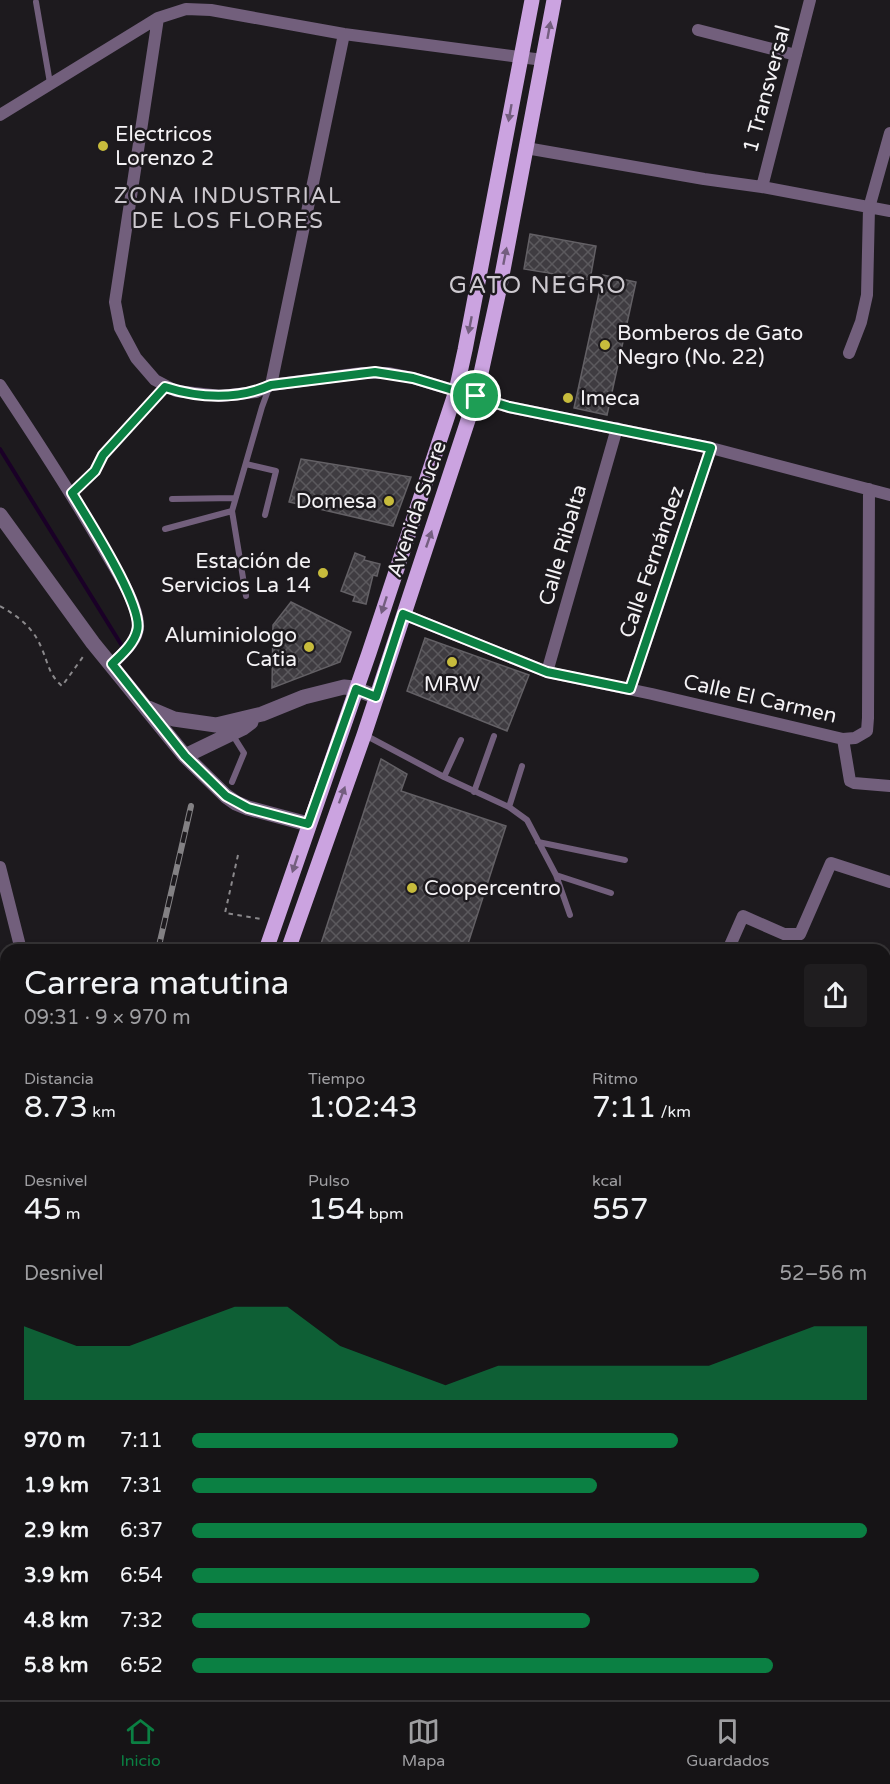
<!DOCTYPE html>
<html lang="es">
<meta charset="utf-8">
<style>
body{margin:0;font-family:"Varela Round",sans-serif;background:#1f1d1f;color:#f1f3f6;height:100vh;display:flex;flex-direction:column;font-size:22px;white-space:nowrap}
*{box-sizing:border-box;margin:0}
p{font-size:20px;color:#9e9ea1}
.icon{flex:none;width:33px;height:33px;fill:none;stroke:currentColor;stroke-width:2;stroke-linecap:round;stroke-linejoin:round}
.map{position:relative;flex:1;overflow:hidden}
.drawer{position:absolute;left:0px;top:944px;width:891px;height:758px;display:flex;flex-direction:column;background:#161416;border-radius:18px 18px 0 0;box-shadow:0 3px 9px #0003,0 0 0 2px #353335}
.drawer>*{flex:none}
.pin{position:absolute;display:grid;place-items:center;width:51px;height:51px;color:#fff;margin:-26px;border:3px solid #fff;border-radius:50%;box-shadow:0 2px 6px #0007}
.round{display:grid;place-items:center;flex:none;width:63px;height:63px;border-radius:6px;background:#1f1d1f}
.head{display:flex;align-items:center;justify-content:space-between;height:102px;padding:0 24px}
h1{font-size:33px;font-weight:600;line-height:45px}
.stats{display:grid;grid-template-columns:repeat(3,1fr);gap:9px;height:102px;padding:6px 24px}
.stats div{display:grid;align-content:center}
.stats b{font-size:30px;font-weight:600}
.stats small{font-size:16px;font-weight:400}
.stats p{font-size:16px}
.chart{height:168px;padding:12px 24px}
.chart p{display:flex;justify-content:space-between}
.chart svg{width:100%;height:108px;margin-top:6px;fill:#0b8043;opacity:.7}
ul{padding:0 24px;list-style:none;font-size:20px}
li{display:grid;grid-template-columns:96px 72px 1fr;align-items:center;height:45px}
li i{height:15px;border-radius:8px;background:#0b8043}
.menu{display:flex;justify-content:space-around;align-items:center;height:84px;border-top:2px solid #353335;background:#161416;font-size:16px;color:#9e9ea1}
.menu a{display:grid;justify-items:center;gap:3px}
.menu .current{color:#0b8043}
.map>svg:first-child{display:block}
</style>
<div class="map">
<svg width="890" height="1700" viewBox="0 0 890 1700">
<defs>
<pattern id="building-cross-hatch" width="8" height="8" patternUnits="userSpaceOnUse" patternTransform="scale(1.5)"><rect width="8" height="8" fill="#3f3c41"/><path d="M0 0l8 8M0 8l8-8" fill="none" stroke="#5b595d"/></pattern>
</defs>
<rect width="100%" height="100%" fill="#1d1a1e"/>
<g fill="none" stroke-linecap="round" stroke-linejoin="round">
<path stroke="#1a0027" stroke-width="4" d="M0,449L124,649"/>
</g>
<path fill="url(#building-cross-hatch)" stroke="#636065" stroke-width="1.5" d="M530,234L596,246L590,280L524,269Z
M603,275L636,282L607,415L574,408Z
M301,459L411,477L393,526L289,502Z
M355,553L365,557L364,560L380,564L377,576L373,575L366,604L353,601L355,596L341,591Z
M291,602L351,632L340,662L272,688L273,625Z
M425,638L529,675L507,731L407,691Z
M381,759L407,774L401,791L506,826L466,950H319Z"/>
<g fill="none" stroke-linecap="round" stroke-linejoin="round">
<path stroke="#8a888b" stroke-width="2" stroke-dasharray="4.5 4.5" stroke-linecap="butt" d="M79,486L95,472L103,455L157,396
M0,606C19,617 33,627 42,649C48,663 49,675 62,686L85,654
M238,855L225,913L261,919
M600,950L618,946L635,950
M0,1029L6,1040"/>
<path stroke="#725f7c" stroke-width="6" d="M36,2L50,83
M246,464L276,471L265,515
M172,499L235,498
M165,529L232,511
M246,596L232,511L262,407L269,388
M365,735L444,777L509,807L527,820L556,875L611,893
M444,777L461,740
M232,782L244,753L232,734
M474,792L494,736
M509,807L522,766
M538,842L625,860
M556,875L570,915
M885,1163H890"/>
<path stroke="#725f7c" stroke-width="12" d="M158,18L115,302L120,328L136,358L155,380L176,391L221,396L256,392L271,385L362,373H389L413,378L509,407L711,448L890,495
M698,30L796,55
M0,115L148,24L158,18L186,9L211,10L344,34L543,60
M526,148L704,179L762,187L890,211
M762,187L810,0
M849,353L861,322L867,295L869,208L890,133
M0,385C36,439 71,493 103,548C114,567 140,606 138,628C137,642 121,655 112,664
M271,385L344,34
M403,614L547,672L652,694L843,739L855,738L867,731L868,718L869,489
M547,672L617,428
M630,689L711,448
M843,739L850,781L854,783L890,786
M0,867L21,950
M728,950L743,916L784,934H800L831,863L890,882
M885,1000L890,986
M885,1047L890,1049
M885,1272L890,1274
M0,1273L6,1265
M885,1369L890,1371
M885,1434H890
M885,1608L890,1606
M864,1695L866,1700
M358,1700L359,1695
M579,1700V1695"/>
<path stroke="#725f7c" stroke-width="15" d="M0,515L93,643L185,756L226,796L236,803L248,808L308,824
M148,708L174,719L216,725L262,714L304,697L344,687L354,688L376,697
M185,756L243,728L251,722"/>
<path stroke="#cba3e0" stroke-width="15" d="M266,950L369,653L456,391L465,350L532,0
M288,950L364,735L476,396L500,286L554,0
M38,1700L39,1695
M60,1700L61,1695"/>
<g stroke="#838184" stroke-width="6">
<path id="rail" d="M158,950L191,806
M8,1700L9,1695"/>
</g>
<use href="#rail" stroke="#1d1a1e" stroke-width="4" stroke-dasharray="11" stroke-linecap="butt"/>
</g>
<defs><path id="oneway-solid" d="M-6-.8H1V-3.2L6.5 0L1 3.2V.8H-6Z" transform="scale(1.5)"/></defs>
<g fill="#745e7f">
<use href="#oneway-solid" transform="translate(549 30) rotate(-80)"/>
<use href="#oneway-solid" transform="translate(510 113) rotate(100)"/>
<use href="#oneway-solid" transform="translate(505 256) rotate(-79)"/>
<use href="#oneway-solid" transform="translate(470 325) rotate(101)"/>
<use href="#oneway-solid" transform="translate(429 539) rotate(-71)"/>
<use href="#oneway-solid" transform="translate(384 605) rotate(108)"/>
<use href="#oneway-solid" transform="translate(342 795) rotate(-70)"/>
<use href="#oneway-solid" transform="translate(295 864) rotate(108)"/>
</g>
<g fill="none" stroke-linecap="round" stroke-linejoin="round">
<g stroke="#fff" stroke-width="12">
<path id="route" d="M375,372L413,378L509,407L711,448L630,689L547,672L403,614L376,697L356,689L308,824L248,808L226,796L185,756L112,664C121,655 134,644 137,631C145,607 86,517 72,493L95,471L103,455L165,387C199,398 238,400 271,385Z"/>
</g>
<use href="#route" stroke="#0b8043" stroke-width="8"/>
</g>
<g fill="#c7bb3c" stroke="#1d1a1e" stroke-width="2">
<circle cx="103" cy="146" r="6"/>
<circle cx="605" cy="345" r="6"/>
<circle cx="568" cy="398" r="6"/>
<circle cx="389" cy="501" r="6"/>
<circle cx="323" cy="573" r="6"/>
<circle cx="309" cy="647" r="6"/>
<circle cx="452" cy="662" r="6"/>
<circle cx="412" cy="888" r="6"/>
</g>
<g text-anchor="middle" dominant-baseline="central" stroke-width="5" stroke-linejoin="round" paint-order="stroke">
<g font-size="21" fill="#f4f2f5" stroke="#1d1a1e">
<text transform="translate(767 89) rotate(-75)">1 Transversal</text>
<text transform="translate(417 509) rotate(-71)">Avenida Sucre</text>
<text transform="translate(563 545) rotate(-74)">Calle Ribalta</text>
<text transform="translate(652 562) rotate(-71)">Calle Fernández</text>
<text transform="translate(760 699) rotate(13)">Calle El Carmen</text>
</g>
<g font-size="21" fill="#f4f2f5" stroke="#1d1a1e" text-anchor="start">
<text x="115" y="134">Electricos<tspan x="115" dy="24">Lorenzo 2</tspan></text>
<text x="617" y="333">Bomberos de Gato<tspan x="617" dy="24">Negro (No. 22)</tspan></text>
<text x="580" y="398">Imeca</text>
<text x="377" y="501" text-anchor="end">Domesa</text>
<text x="311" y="561" text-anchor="end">Estación de<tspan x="311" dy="24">Servicios La 14</tspan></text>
<text x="297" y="635" text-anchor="end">Aluminiologo<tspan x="297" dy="24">Catia</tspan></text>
<text x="452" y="684" text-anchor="middle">MRW</text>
<text x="424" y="888">Coopercentro</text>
</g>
<g font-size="22" letter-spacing="1.5" fill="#cdc9cf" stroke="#1d1a1e">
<text x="228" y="196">ZONA INDUSTRIAL<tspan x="228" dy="25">DE LOS FLORES</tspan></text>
</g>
<g font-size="24" letter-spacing="1.5" fill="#cdc9cf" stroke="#1d1a1e">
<text x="538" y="285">GATO NEGRO</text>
</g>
</g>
</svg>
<div class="pin" style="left:476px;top:396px;background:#1e9e55"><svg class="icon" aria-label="arrive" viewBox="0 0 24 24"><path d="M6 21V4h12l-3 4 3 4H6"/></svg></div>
<section class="drawer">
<div class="head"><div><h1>Carrera matutina</h1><p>09:31 · 9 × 970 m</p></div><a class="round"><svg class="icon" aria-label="share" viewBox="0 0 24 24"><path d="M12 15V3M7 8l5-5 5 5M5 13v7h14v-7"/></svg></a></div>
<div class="stats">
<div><p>Distancia</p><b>8.73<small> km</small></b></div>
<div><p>Tiempo</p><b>1:02:43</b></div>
<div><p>Ritmo</p><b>7:11<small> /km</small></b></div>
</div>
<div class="stats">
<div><p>Desnivel</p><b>45<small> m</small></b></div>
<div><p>Pulso</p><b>154<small> bpm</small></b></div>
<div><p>kcal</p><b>557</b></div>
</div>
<div class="chart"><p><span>Desnivel</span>52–56 m</p>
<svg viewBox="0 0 160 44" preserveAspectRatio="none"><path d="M0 44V14L10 22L20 22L30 14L40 6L50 6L60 22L70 30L80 38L90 30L100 30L110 30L120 30L130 30L140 22L150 14L160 14V44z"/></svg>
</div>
<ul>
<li><b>970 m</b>7:11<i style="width:72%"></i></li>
<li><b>1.9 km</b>7:31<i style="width:60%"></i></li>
<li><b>2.9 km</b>6:37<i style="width:100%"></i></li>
<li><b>3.9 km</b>6:54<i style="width:84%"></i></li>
<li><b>4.8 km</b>7:32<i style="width:59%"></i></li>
<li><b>5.8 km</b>6:52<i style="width:86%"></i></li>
</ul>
</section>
</div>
<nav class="menu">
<a class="current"><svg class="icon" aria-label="home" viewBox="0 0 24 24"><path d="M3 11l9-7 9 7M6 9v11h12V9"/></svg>Inicio</a>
<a><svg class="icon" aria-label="map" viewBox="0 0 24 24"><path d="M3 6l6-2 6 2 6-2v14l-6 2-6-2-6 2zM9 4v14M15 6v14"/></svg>Mapa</a>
<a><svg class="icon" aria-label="saved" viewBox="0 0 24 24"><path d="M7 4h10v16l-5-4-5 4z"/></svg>Guardados</a>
</nav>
